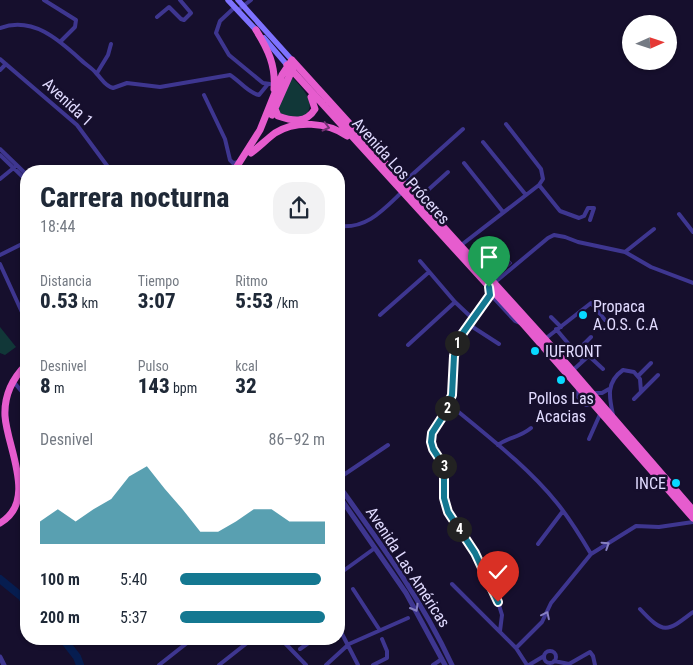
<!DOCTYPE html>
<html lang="es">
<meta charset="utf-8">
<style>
body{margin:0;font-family:"Roboto Condensed",sans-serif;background:#f2f2f3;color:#1f2937;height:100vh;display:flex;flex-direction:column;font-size:19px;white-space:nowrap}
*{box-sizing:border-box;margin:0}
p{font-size:16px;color:#747a83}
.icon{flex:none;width:28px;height:28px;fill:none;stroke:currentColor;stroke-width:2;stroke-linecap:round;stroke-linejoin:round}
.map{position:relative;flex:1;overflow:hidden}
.sheet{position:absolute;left:20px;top:165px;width:325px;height:480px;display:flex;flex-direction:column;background:#fff;border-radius:20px;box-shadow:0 1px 4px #0004}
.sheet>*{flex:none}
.needle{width:32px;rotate:87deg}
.controls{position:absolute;left:622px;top:15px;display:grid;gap:10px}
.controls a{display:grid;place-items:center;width:55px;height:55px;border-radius:50%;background:#fff;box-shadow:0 1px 4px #0004;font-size:25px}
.pin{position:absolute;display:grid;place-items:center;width:42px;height:42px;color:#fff;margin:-51px -21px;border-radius:50% 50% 50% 0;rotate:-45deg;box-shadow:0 0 5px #0007}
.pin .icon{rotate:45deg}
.km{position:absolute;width:25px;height:25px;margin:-12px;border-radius:50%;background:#222;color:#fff;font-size:14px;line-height:25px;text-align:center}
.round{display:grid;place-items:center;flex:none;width:52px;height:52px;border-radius:20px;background:#f2f2f3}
.headline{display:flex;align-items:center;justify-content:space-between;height:85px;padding:0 20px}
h1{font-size:28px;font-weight:800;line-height:38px}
.stats{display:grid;grid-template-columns:repeat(3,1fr);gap:8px;height:85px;padding:5px 20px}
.stats div{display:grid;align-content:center}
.stats b{font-size:21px;font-weight:800}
.stats small{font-size:14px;font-weight:400}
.stats p{font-size:14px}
.chart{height:140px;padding:10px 20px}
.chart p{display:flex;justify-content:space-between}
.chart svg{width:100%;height:90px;margin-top:5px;fill:#147891;opacity:.7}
ul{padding:0 20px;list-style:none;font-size:16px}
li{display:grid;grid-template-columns:80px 60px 1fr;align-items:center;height:38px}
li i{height:12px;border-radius:6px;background:#147891}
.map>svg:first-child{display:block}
</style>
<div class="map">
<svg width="693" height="665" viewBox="0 0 693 665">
<rect width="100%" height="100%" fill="#160f2d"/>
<path fill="#113738" d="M292,77C303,89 319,104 303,118L280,115L277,109Z
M0,327L16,347L5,355L0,353Z"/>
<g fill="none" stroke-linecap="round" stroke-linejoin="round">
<path stroke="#061d50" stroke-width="8" d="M0,579L22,597L26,604
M63,639L77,657L80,665"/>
</g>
<path fill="#271950" stroke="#3f297e" d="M492,242L512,263L498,275L479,254Z"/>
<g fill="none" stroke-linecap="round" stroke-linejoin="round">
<path stroke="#3e3690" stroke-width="4" d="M44,0L76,20L75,27L61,41
M235,7L220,21L216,33L229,55L263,83L270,84
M238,10L251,0
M157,17L169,7L181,19L184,20L191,13L180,0
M0,28C33,16 59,40 81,60C86,65 92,68 96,73C102,79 105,86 113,88L127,83L160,87L230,75C240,81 248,93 259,95L268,84
M0,59L77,125L111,171
M0,70L6,64
M97,73L108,55L111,44
M204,95L225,139L230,160L233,163L239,162
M483,142L526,195
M0,149L26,174
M0,155L26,180
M464,163L503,212
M0,179L16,166
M404,182L463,129
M539,185L560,211L579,218L584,216L588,208H594L590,220
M418,199L448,172
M679,214L693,232
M339,226C367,229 383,210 402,192
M460,246L539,185L543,179L541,169L506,124
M625,252L651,267L693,283
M0,255L26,242
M420,261L455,302L472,318
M0,264L26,321
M494,283L548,238L554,235L565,237L578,242L625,252L654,229
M490,294L515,321L520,323
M490,295C476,313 456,333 454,357C453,372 455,388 449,402C444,416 432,426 431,440C431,452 442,456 445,467C448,482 443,497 448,512L475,553L498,602L502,615L500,631
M380,315L429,272
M551,317L561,327
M468,324L499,344
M556,329L583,361
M545,339L591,303L605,320
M408,345L455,302
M576,352L591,337
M589,356L603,369
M572,371L593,352
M638,376L651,363
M13,381L23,393L26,404
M578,388L577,396L586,405L593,403
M641,392L658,375
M593,393H602L609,389
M449,404C486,435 526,465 557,503C570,519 581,537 591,554
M613,415C609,397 606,382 623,370L634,372L640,379L641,392L634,399
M589,439L601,412
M498,445C508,437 519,438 531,428
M339,478L388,445
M538,544L563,511
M339,574L375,548
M452,584L516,648L527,665
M353,589L379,629
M640,609C664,635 667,632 693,612
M339,628L358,665
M281,639L306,665
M516,648L542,622L551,603L591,554L636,526L659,527L693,522
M300,649L314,639
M544 657a6 6 0 1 1 12 0a6 6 0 1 1-12 0Z
M554,661L569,664L590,652L593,656L595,665
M159,665L192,639
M219,665L252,639
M326,665L349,644L408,618
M373,665L387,658V651L382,639
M433,665L442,659
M529,665L544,656"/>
<path stroke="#3e3690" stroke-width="5" d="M339,486C381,544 422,600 452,665
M339,496L406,593L445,665
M0,657L4,665"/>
<path stroke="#7e72ff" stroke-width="5.5" d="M228,0L257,31
M238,0L292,60
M264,38L287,65"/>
<path stroke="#e65cce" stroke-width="7" d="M256,30C268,49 276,66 274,89
M287,65L524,325L693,518
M275,109L278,116C292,121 306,124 315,109L311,97
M272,115L293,68
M251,153C259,147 267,139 275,133C296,120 327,122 347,136
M234,171L260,130L282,75L292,60L545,339L693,510
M0,523C38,501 7,448 5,416C4,396 12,379 26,365"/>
</g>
<defs><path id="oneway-chevron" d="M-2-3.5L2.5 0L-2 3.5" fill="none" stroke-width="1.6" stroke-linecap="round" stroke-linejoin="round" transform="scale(1.25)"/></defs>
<use stroke="#743275" href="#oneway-chevron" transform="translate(326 127) rotate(14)"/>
<g stroke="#8780c2">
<use href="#oneway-chevron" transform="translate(606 545) rotate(-33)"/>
<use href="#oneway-chevron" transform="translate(415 608) rotate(60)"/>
<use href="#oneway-chevron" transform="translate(546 615) rotate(-64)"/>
</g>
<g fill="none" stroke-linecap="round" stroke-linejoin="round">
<g stroke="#fff" stroke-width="10">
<path id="route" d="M489,287L490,295L460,337L454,356L452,395L443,416L432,433L431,442L433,449L444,466V498L448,512L475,553L498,602"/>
</g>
<use href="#route" stroke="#147891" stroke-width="6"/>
</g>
<g fill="#07d9ff" stroke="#160f2d" stroke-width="2">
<circle cx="583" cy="315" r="5"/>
<circle cx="535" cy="351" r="5"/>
<circle cx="561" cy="380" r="5"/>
<circle cx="676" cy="483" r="5"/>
</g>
<g text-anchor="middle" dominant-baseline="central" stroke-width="5" stroke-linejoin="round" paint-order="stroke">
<g font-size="16" fill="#e1dbff" stroke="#160f2d">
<text transform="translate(68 102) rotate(43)">Avenida 1</text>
<text transform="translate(401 171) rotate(48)">Avenida Los Próceres</text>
<text transform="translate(408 567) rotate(57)">Avenida Las Américas</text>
</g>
<g font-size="16" fill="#e1dbff" stroke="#160f2d" text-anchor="start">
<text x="593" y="306">Propaca<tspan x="593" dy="18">A.O.S. C.A</tspan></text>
<text x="545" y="351">IUFRONT</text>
<text x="561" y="398" text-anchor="middle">Pollos Las<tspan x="561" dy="18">Acacias</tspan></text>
<text x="666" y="483" text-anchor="end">INCE</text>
</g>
</g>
</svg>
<div class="controls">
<a><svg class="needle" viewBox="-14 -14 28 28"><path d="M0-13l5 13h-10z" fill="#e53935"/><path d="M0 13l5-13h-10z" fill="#747a83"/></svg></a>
</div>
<div class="pin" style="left:489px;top:287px;background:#1e9e55"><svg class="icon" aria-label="arrive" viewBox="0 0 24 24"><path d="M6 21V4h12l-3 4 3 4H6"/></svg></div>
<div class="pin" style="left:498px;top:602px;background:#d93025"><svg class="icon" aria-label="check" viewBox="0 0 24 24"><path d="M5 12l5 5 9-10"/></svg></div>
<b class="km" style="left:457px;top:343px">1</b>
<b class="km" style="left:447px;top:408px">2</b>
<b class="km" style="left:444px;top:466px">3</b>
<b class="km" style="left:459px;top:529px">4</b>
<section class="sheet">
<div class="headline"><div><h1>Carrera nocturna</h1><p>18:44</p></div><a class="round"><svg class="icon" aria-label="share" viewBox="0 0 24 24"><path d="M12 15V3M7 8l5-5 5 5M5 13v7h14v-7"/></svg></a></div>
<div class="stats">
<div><p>Distancia</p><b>0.53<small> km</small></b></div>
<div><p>Tiempo</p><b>3:07</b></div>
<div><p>Ritmo</p><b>5:53<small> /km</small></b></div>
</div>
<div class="stats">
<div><p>Desnivel</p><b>8<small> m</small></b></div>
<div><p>Pulso</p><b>143<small> bpm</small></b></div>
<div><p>kcal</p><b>32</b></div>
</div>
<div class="chart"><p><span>Desnivel</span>86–92 m</p>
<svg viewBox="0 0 160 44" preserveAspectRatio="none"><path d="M0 44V33L10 27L20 33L30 27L40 22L50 11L60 6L70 17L80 27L90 38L100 38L110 33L120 27L130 27L140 33L150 33L160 33V44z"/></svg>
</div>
<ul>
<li><b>100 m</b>5:40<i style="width:97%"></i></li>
<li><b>200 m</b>5:37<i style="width:100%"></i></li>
</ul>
</section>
</div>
